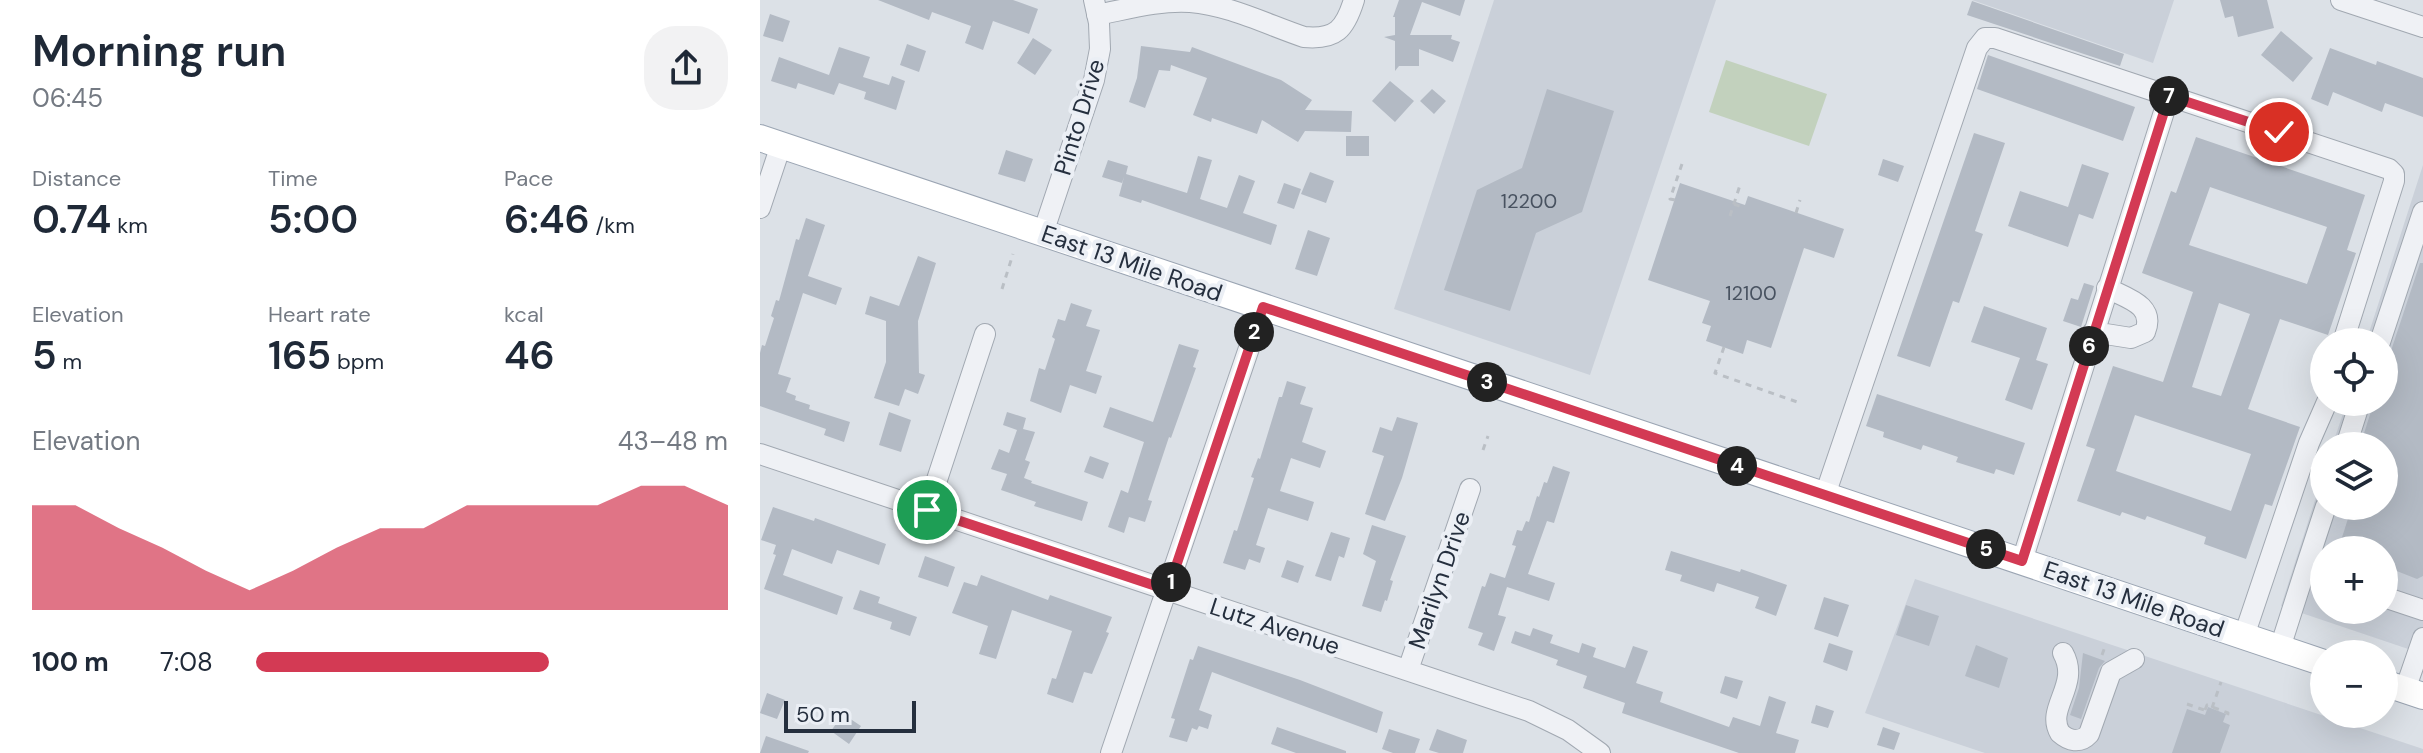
<!DOCTYPE html>
<meta charset="utf-8">
<style>
body{margin:0;font-family:"DM Sans",sans-serif;background:#f2f2f3;color:#1f2937;height:100vh;display:flex;flex-direction:column;font-size:30px;white-space:nowrap}
*{box-sizing:border-box;margin:0}
p{font-size:26px;color:#747a83}
.icon{flex:none;width:44px;height:44px;fill:none;stroke:currentColor;stroke-width:2;stroke-linecap:round;stroke-linejoin:round}
.map{position:relative;flex:1;overflow:hidden}
.side{display:flex;flex-direction:column;background:#fff;width:760px}
.side>*{flex:none}
.controls{position:absolute;left:1550px;top:328px;display:grid;gap:16px}
.controls a{display:grid;place-items:center;width:88px;height:88px;border-radius:50%;background:#fff;box-shadow:0 8px 32px #0002;font-size:40px}
.scale{position:absolute;left:24px;bottom:20px;width:132px;box-sizing:border-box;padding-left:8px;border:4px solid #252f3e;border-top:0;font-size:22px;line-height:28px;white-space:nowrap;color:#252f3e;-webkit-text-stroke:6px #ebeff5;paint-order:stroke}
.pin{position:absolute;display:grid;place-items:center;width:68px;height:68px;color:#fff;margin:-34px;border:4px solid #fff;border-radius:50%;box-shadow:0 2px 8px #0007}
.km{position:absolute;width:40px;height:40px;margin:-20px;border-radius:50%;background:#222;color:#fff;font-size:22px;line-height:40px;text-align:center}
.round{display:grid;place-items:center;flex:none;width:84px;height:84px;border-radius:32px;background:#f2f2f3}
.head{display:flex;align-items:center;justify-content:space-between;height:136px;padding:0 32px}
h1{font-size:44px;font-weight:600;line-height:60px}
.stats{display:grid;grid-template-columns:repeat(3,1fr);gap:12px;height:136px;padding:8px 32px}
.stats div{display:grid;align-content:center}
.stats b{font-size:40px;font-weight:600}
.stats small{font-size:22px;font-weight:400}
.stats p{font-size:22px}
.chart{height:224px;padding:16px 32px}
.chart p{display:flex;justify-content:space-between}
.chart svg{width:100%;height:144px;margin-top:8px;fill:#d33a54;opacity:.7}
ul{padding:0 32px;list-style:none;font-size:26px}
li{display:grid;grid-template-columns:128px 96px 1fr;align-items:center;height:60px}
li i{height:20px;border-radius:10px;background:#d33a54}
main{display:flex;flex:1;min-height:0}
.map>svg:first-child{display:block}
</style>
<main>
<section class="side">
<div class="head"><div><h1>Morning run</h1><p>06:45</p></div><a class="round"><svg class="icon" aria-label="share" viewBox="0 0 24 24"><path d="M12 15V3M7 8l5-5 5 5M5 13v7h14v-7"/></svg></a></div>
<div class="stats">
<div><p>Distance</p><b>0.74<small> km</small></b></div>
<div><p>Time</p><b>5:00</b></div>
<div><p>Pace</p><b>6:46<small> /km</small></b></div>
</div>
<div class="stats">
<div><p>Elevation</p><b>5<small> m</small></b></div>
<div><p>Heart rate</p><b>165<small> bpm</small></b></div>
<div><p>kcal</p><b>46</b></div>
</div>
<div class="chart"><p><span>Elevation</span>43–48 m</p>
<svg viewBox="0 0 160 44" preserveAspectRatio="none"><path d="M0 44V12L10 12L20 19L30 25L40 32L50 38L60 32L70 25L80 19L90 19L100 12L110 12L120 12L130 12L140 6L150 6L160 12V44z"/></svg>
</div>
<ul>
<li><b>100 m</b>7:08<i style="width:62%"></i></li>
</ul>
</section>
<div class="map">
<svg width="1663" height="753" viewBox="0 0 1663 753">
<rect width="100%" height="100%" fill="#dce1e7"/>
<path fill="#cad0d9" fill-rule="evenodd" d="M734,0H956L830,375L634,309Z
M1212,0H1414L1393,63Z
M1663,165V654L1521,606L1564,472V506H1624V446H1572L1587,402H1624V342H1606ZM1564,550H1624V610H1564Z
M1155,579L1663,749V753H1225L1105,713Z"/>
<path fill="#c2d1bd" d="M966,60L1067,94L1049,146L949,112Z"/>
<path fill="#b3bac4" fill-rule="evenodd" d="M118,0H253L278,9L269,34L233,21L223,50L205,43L211,26L172,12L169,20Z
M639,0H705L700,16L662,2L650,35H692L691,39L700,42L693,62L659,49V66H639L635,71V41L624,37L635,35V17H633Z
M1460,0H1507L1514,28L1478,37L1473,16L1465,18Z
M1212,1L1364,54L1360,66L1207,15Z
M10,14L30,21L23,42L3,36Z
M1521,31L1553,58L1533,82L1501,55Z
M273,38L292,50L275,75L257,63Z
M147,44L166,51L159,72L140,65Z
M381,46L430,52L432,47L521,80L552,100L545,110L592,111L591,132L545,131L538,142L502,120L497,134L452,118L451,122L433,115L447,78L411,65L410,71L399,70L385,108L369,102L377,78Z
M79,47L110,57L103,77L129,85L132,76L145,81L136,110L104,99L106,92L79,83L74,95L38,83L36,89L11,81L19,57L69,75Z
M1570,48L1616,65L1617,61L1663,78V117L1625,103L1622,112L1573,92L1568,106L1551,99Z
M1228,55L1375,107L1363,141L1217,89Z
M630,81L654,101L635,122L612,101Z
M672,89L686,101L674,114L660,101Z
M787,89L854,111L822,212L776,233L750,311L684,290L717,190L762,168Z
M1214,133L1245,143L1215,231L1223,234L1199,303L1193,301L1170,367L1137,356Z
M586,136H609V156H586Z
M1436,137L1605,195L1587,250L1596,253L1568,335L1520,319L1488,409L1540,427L1512,506L1505,504L1486,559L1444,544L1446,537L1387,516L1385,520L1362,512L1360,516L1317,501L1335,449L1326,446L1353,366L1403,382L1433,292L1382,273L1411,191L1416,193ZM1450,187L1567,227L1547,284L1429,245ZM1459,303L1490,314L1461,396L1432,387ZM1375,415L1491,454L1471,511L1356,471Z
M246,150L273,159L265,182L238,174Z
M438,156L452,160L440,199L467,208L479,175L495,181L483,213L517,225L511,245L382,200L381,203L359,196L364,177L362,183L342,177L348,160L368,166L366,174L427,193Z
M1123,159L1144,166L1138,182L1118,175Z
M1322,164L1349,173L1333,219L1319,214L1308,247L1248,226L1260,191L1308,207Z
M550,172L574,181L566,203L541,194Z
M524,183L541,189L534,209L517,203Z
M920,183L985,205L988,196L1084,229L1074,258L1044,248L1011,348L987,340L983,354L946,341L951,326L942,323L950,301L888,280Z
M46,218L65,225L48,276L82,288L76,305L43,293L18,374L31,378L26,392L36,396L35,400L50,405L49,409L90,422L84,442L64,435L66,429L0,406V353L2,345L5,346L14,318L11,316L16,300L19,301L36,239L39,240Z
M548,230L570,238L557,276L535,269Z
M158,256L176,263L158,321L159,373L165,375L158,394L145,389L139,406L114,398L126,362V321L105,314L110,296L139,306Z
M1660,263H1663V576L1657,579L1624,566V550H1578L1592,506H1624V446H1600L1614,402H1624V372Z
M1324,283L1334,286L1321,327L1303,321L1311,298L1318,300Z
M311,303L332,310L326,326L340,330L326,371L342,376L336,394L310,385L301,413L270,401L279,368L285,370L295,339L292,337L298,319L305,321Z
M1224,306L1287,328L1276,360L1288,364L1272,410L1245,400L1260,358L1211,342Z
M419,344L439,350L433,367L436,368L411,438L409,437L388,500L392,501L385,522L369,517L364,533L348,527L361,490L368,493L384,442L343,427L350,407L393,422Z
M527,381L546,387L540,404L553,408L542,442L566,451L560,468L531,458L520,491L554,502L548,521L508,508L496,545L505,548L500,563L489,559L485,570L463,563L474,530L477,531L494,478L491,477L498,458L500,459L519,397H522Z
M1117,394L1265,443L1254,475L1236,469L1234,474L1196,462L1198,457L1163,445L1161,450L1123,437L1124,432L1106,426Z
M129,412L151,420L141,452L119,445Z
M247,412L266,418L263,429L275,432L265,460L270,462L264,478L272,481L271,483L328,502L322,521L274,506L276,502L241,490L247,474L231,469L239,449L249,453L257,430L243,425Z
M637,417L658,423L642,478L625,521L605,514L624,456L612,452L620,427L632,431Z
M330,456L349,463L343,479L324,472Z
M793,466L810,472L794,523L787,521L768,574L795,583L789,601L747,587L738,615L746,617L734,651L718,645L723,633L708,628L722,586L725,587L730,573L745,578L756,546L752,545L757,530L762,531L766,521L769,522L777,496L779,497L784,482L787,483Z
M13,507L54,521L55,518L126,544L119,565L77,550L72,564L32,549L23,575L83,597L77,615L4,589L16,555L13,554L16,545L1,540Z
M612,525L646,536L630,580L633,581L627,601L625,600L621,612L602,606L616,561L603,554Z
M571,532L590,538L584,558L579,556L571,581L555,576Z
M911,551L980,572L981,569L1027,585L1016,616L995,608L999,597L957,583L954,592L920,581L922,575L905,570Z
M165,556L195,567L188,587L158,577Z
M527,560L544,566L538,583L521,577Z
M221,575L288,600L290,595L352,617L346,632L349,633L332,674L324,672L313,703L287,694L292,678L296,679L312,631L252,610L236,659L219,654L228,626L192,613L204,582L217,586Z
M100,590L120,597L118,603L157,617L150,636L130,629L132,622L93,609Z
M1064,597L1089,605L1078,637L1054,629Z
M1146,605L1179,616L1169,646L1136,635Z
M773,628L793,635L790,643L819,653L822,643L836,648L833,657L865,668L873,646L888,651L876,683L903,692L900,702L969,727L973,717L1000,726L1009,696L1026,702L1016,733L1039,740L1035,753H979L862,713L865,703L823,688L827,676L796,665L798,660L751,643L755,631L770,636Z
M1069,643L1093,651L1087,671L1063,662Z
M1216,645L1248,658L1239,688L1205,676Z
M438,646L540,680L623,712L617,733L452,672L439,710L452,715L448,729L439,726L437,730L432,728L427,742L409,737L415,719L411,718L430,659L433,660Z
M1323,653L1345,661L1339,668L1321,719L1310,715L1319,688Z
M965,676L983,681L977,699L960,693Z
M7,693L25,700L17,719L0,713Z
M1056,705L1074,711L1068,728L1051,723Z
M1448,707L1466,714L1463,722L1470,725L1460,753H1412L1427,709L1445,715Z
M83,714L101,726L89,744L71,731Z
M517,727L586,751V753H536L511,744Z
M1123,727L1140,733L1134,750L1117,745Z
M629,729L660,739L655,753H633L622,749Z
M677,729L707,740L703,753H679L669,750Z
M6,736L49,751L48,753H0Z"/>
<g fill="none" stroke-linecap="round" stroke-linejoin="round">
<g stroke="#a1a8b1" stroke-width="22">
<path id="minor" d="M1581,0L1663,27
M337,15C368,9 399,0 430,2C469,5 508,25 544,37C576,40 585,29 594,0
M0,208L21,145
M283,233L334,80L340,49L339,23L334,0
M1333,332L1371,338L1385,332C1396,305 1366,298 1347,288
M1620,342L1663,212
M1586,446L1600,402
M0,454L769,711L808,730L840,753
M1065,495L1217,48L1225,38H1235L1629,169L1634,174V181L1583,342
M167,510L225,334
M1262,561L1409,96
M1545,570L1566,506
M1624,597L1663,610
M1484,636L1549,443L1567,402
M1520,648L1545,570L1564,577
M1303,653C1321,685 1285,708 1300,733C1309,741 1320,744 1329,734L1351,672L1374,659
M648,670L710,489
M1645,690L1663,638
M351,753L503,307"/>
</g>
<g stroke="#9ba5b3" stroke-width="28">
<path id="major" d="M0,138L1564,663
M1624,683L1663,696"/>
</g>
<path stroke="#babfc5" stroke-width="3" stroke-dasharray="6 6" stroke-linecap="butt" d="M915,200L910,199L922,164
M974,204L984,208
M1036,213L1040,200
M970,216L981,182
M242,289L253,254
M964,347L955,373L1040,403
M723,450L728,436
M1342,655L1346,644
M1427,704L1447,711
M1452,708L1461,682
M1445,710L1447,705L1468,713L1467,718"/>
<use href="#minor" stroke="#eff1f5" stroke-width="20"/>
<use href="#major" stroke="#fff" stroke-width="26"/>
</g>
<g fill="none" stroke-linecap="round" stroke-linejoin="round">
<g stroke="#fff" stroke-width="16">
<path id="route" d="M167,510L408,590L503,307L1262,561L1409,96L1519,132"/>
</g>
<use href="#route" stroke="#d33a54" stroke-width="10"/>
</g>
<g text-anchor="middle" dominant-baseline="central" stroke-width="8" stroke-linejoin="round" paint-order="stroke">
<g font-size="20" fill="#485260">
<text x="769" y="201">12200</text>
<text x="991" y="293">12100</text>
</g>
<g font-size="24" fill="#252f3e" stroke="#ebeff5">
<text transform="translate(319 117) rotate(-73)">Pinto Drive</text>
<text transform="translate(372 263) rotate(19)">East 13 Mile Road</text>
<text transform="translate(679 580) rotate(-71)">Marilyn Drive</text>
<text transform="translate(1374 599) rotate(19)">East 13 Mile Road</text>
<text transform="translate(515 626) rotate(18)">Lutz Avenue</text>
</g>
</g>
</svg>
<div class="controls">
<a><svg class="icon" aria-label="locate" viewBox="0 0 24 24"><circle cx="12" cy="12" r="6"/><path d="M12 2v4M12 18v4M2 12h4M18 12h4"/></svg></a>
<a><svg class="icon" aria-label="layers" viewBox="0 0 24 24"><path d="M12 4l9 5-9 5-9-5zM3 14l9 5 9-5"/></svg></a>
<a>+</a>
<a>−</a>
</div>
<div class="scale">50 m</div>
<div class="pin" style="left:167px;top:510px;background:#1e9e55"><svg class="icon" aria-label="arrive" viewBox="0 0 24 24"><path d="M6 21V4h12l-3 4 3 4H6"/></svg></div>
<div class="pin" style="left:1519px;top:132px;background:#d93025"><svg class="icon" aria-label="check" viewBox="0 0 24 24"><path d="M5 12l5 5 9-10"/></svg></div>
<b class="km" style="left:411px;top:582px">1</b>
<b class="km" style="left:494px;top:332px">2</b>
<b class="km" style="left:727px;top:382px">3</b>
<b class="km" style="left:977px;top:466px">4</b>
<b class="km" style="left:1226px;top:549px">5</b>
<b class="km" style="left:1329px;top:346px">6</b>
<b class="km" style="left:1409px;top:96px">7</b>
</div>
</main>
